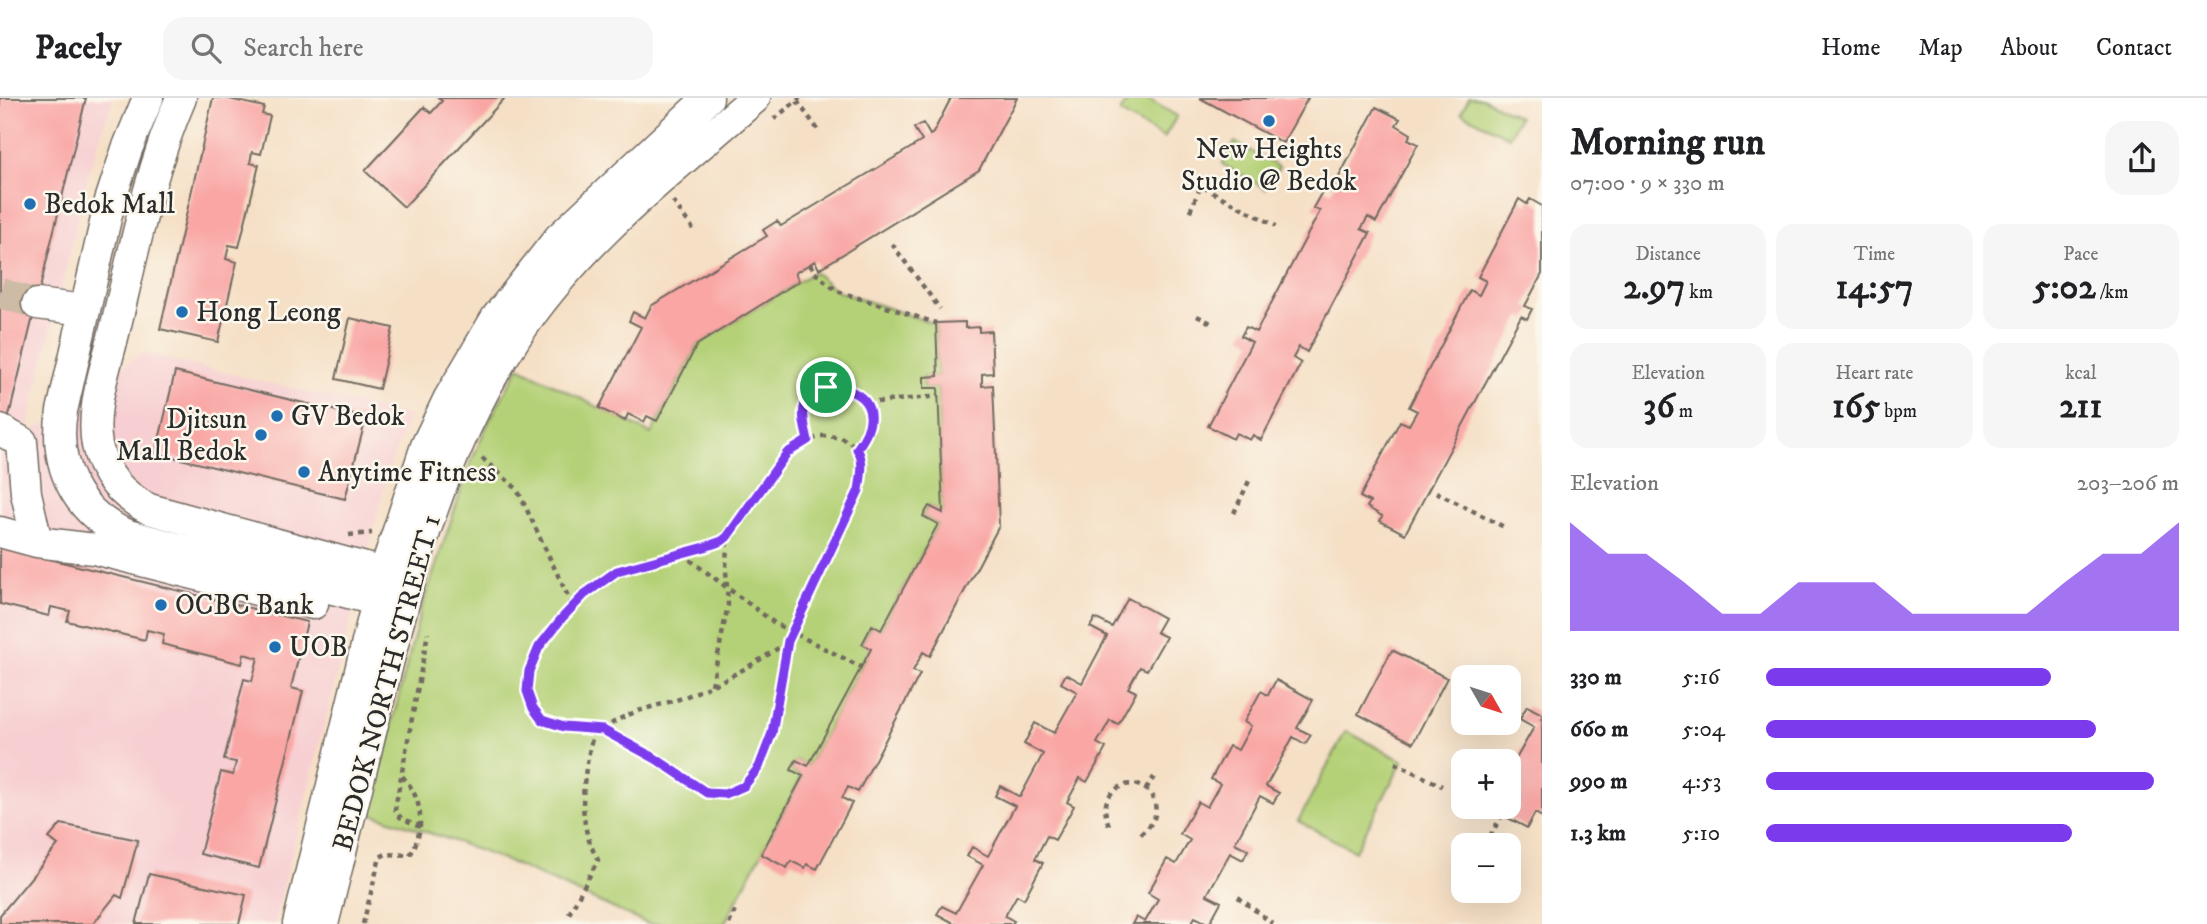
<!DOCTYPE html>
<meta charset="utf-8">
<style>
body{margin:0;font-family:"IM FELL DW Pica",serif;background:#f6f6f6;color:#202124;height:100vh;display:flex;flex-direction:column;font-size:26px;white-space:nowrap}
*{box-sizing:border-box;margin:0}
p{font-size:23px;color:#757577}
.icon{flex:none;width:38px;height:38px;fill:none;stroke:currentColor;stroke-width:2;stroke-linecap:round;stroke-linejoin:round}
.map{position:relative;flex:1;overflow:hidden}
.details{display:flex;flex-direction:column;background:#fff;width:665px}
.details>*{flex:none}
.needle{width:46px;rotate:129deg}
.tools{position:absolute;left:1451px;top:567px;display:grid;gap:14px}
.tools a{display:grid;place-items:center;width:70px;height:70px;border-radius:14px;background:#fff;box-shadow:0 7px 28px #0002;font-size:35px}
.pin{position:absolute;display:grid;place-items:center;width:60px;height:60px;color:#fff;margin:-30px;border:4px solid #fff;border-radius:50%;box-shadow:0 2px 7px #0007}
.round{display:grid;place-items:center;flex:none;width:74px;height:74px;border-radius:21px;background:#f6f6f6}
.head{display:flex;align-items:center;justify-content:space-between;height:119px;padding:0 28px}
h1{font-size:38px;font-weight:700;line-height:52px}
.metrics{display:grid;grid-template-columns:repeat(3,1fr);gap:10px;height:119px;padding:7px 28px}
.metrics div{display:grid;align-content:center;border-radius:18px;background:#f6f6f6;text-align:center}
.metrics b{font-size:35px;font-weight:700}
.metrics small{font-size:19px;font-weight:400}
.metrics p{font-size:19px}
.chart{height:196px;padding:14px 28px}
.chart p{display:flex;justify-content:space-between}
.chart svg{width:100%;height:126px;margin-top:7px;fill:#7c3aed;opacity:.7}
ul{padding:0 28px;list-style:none;font-size:23px}
li{display:grid;grid-template-columns:112px 84px 1fr;align-items:center;height:52px}
li i{height:18px;border-radius:9px;background:#7c3aed}
header{display:flex;align-items:center;gap:42px;box-sizing:border-box;height:98px;padding:0 35px;background:#fff;border-bottom:2px solid #e0e0e0}
header strong{font-size:33px}
nav{display:flex;gap:38px;margin-inline-start:auto;font-size:24px}
.search{width:490px;height:63px;background:#f6f6f6;display:flex;align-items:center;gap:18px;box-sizing:border-box;padding:0 24px;border-radius:21px;color:#757577;font-size:26px}
main{display:flex;flex:1;min-height:0}
.map>svg:first-child{display:block}
</style>
<header>
<strong>Pacely</strong>
<div class="search"><svg class="icon" aria-label="search" viewBox="0 0 24 24"><circle cx="10" cy="10" r="6"/><path d="M15 15l6 6"/></svg>Search here</div>
<nav><a>Home</a><a>Map</a><a>About</a><a>Contact</a></nav>
</header>
<main>
<div class="map">
<svg width="1542" height="826" viewBox="0 0 1542 826">
<rect width="100%" height="100%" fill="#fbf7ec"/>
<filter id="ink" filterUnits="userSpaceOnUse"><feTurbulence type="fractalNoise" baseFrequency=".0143" numOctaves="2"/><feDisplacementMap in="SourceGraphic" scale="14" xChannelSelector="R" yChannelSelector="G"/><feConvolveMatrix kernelMatrix="1 2 1 2 8 2 1 2 1" color-interpolation-filters="sRGB"/></filter>
<filter id="wash" filterUnits="userSpaceOnUse"><feTurbulence type="fractalNoise" baseFrequency=".00686" numOctaves="4" result="noise"/><feDisplacementMap in="SourceGraphic" scale="28" xChannelSelector="R" yChannelSelector="G"/><feGaussianBlur stdDeviation="1.57" result="paint"/><feColorMatrix in="noise" values="0 0 0 0 0 0 0 0 0 0 0 0 0 0 0 0 0 1.4 0 .05"/><feComposite in="paint" operator="in"/></filter>
<g filter="url(#wash)">
<rect width="100%" height="100%" fill="#f5dfc5"/>
<path fill="#f7cfd2" d="M0,0H113L90,70L30,319L28,337L142,255L409,318L389,370L274,826H0Z"/>
<path fill="#b5d178" stroke="#707e52" stroke-width="2" d="M1129,0H1146L1177,18L1164,40L1120,15Z
M1469,0H1482L1519,19L1509,39L1461,15Z
M1235,44L1279,69L1266,91L1222,66Z
M814,174L837,193L936,226L938,278L924,279V290H938L943,415L928,408L923,418L938,426L881,532L871,528L862,545L871,551L808,668L796,662L790,671L802,679L724,826H648L514,766L454,743L369,715L420,515L470,366L490,321L519,269L651,336L697,247Z
M1346,633L1403,663L1355,753L1298,723Z"/>
<g id="blocks">
<path fill="#f9a6a4" d="M0,0H86L8,322L0,318Z
M213,0H225L264,9L262,16L270,18L261,56L252,54L250,65L259,67L239,149L229,147L226,161L237,164L218,244L160,231Z
M438,0H505L404,109L365,73L424,9L431,15L442,3Z
M951,0H1017L979,72L819,171L815,163L795,175L799,183L697,247L657,323L647,318L644,324L628,316L625,323L599,310L641,229L629,223L633,214L645,220L651,208L767,138L763,132L777,123L781,128L922,43L914,30L923,25L930,37L933,35Z
M1200,0H1308L1283,45Z
M1376,9L1400,21L1396,27L1411,36L1408,41L1418,46L1376,124L1368,119L1361,131L1370,135L1307,254L1299,249L1293,260L1301,265L1261,342L1253,337L1250,342L1236,335L1233,341L1208,328L1252,244L1241,238L1246,229L1256,234L1320,113L1313,110L1324,90L1331,94Z
M1519,101L1527,106L1530,101L1542,108V176L1525,208L1532,211L1527,221L1521,218L1405,436L1380,423L1382,418L1367,409L1370,404L1360,399L1400,323L1409,327L1417,313L1409,309L1470,192L1479,197L1486,183L1478,179Z
M350,220L393,230L379,291L336,281Z
M965,224V230L979,229V234L991,233L993,275L982,276V288L993,287L999,428L930,558L923,554L913,573L920,576L858,694L848,689L842,700L852,705L817,771L807,766L805,770L791,763L787,770L761,756L803,678L791,672L796,662L808,668L871,551L862,546L872,527L881,532L938,426L923,418L929,408L943,415L938,290H924V279L938,278L936,225Z
M175,274L366,320L345,401L156,355Z
M0,449L307,524L291,590L303,593L259,770L200,756L221,674L233,677L236,664L224,662L244,581L252,583L258,560L244,556L242,566L162,546L164,536L147,532L145,542L67,523L70,513L51,509L49,518L0,506Z
M1128,500L1164,520L1156,534L1166,539L1147,572L1140,569L1128,590L1136,594L1118,626L1110,622L1097,645L1106,650L1087,684L1080,680L1067,704L1074,708L1055,742L1047,738L1035,761L1043,765L1024,801L1017,797L1005,818L1014,823L1012,826H951L952,824L937,816L942,808L956,815L983,767L967,758L972,749L988,758L1015,708L995,698L1000,688L1020,699L1043,656L1024,646L1035,625L1054,635L1077,594L1061,585L1066,576L1082,585L1107,538L1090,529L1095,520L1112,529Z
M1392,552L1447,580L1413,645L1358,616Z
M1276,582L1313,602L1297,630L1311,637L1305,646L1293,639L1266,688L1279,695L1273,705L1260,698L1235,745L1248,752L1243,762L1230,755L1207,797L1221,804L1209,826L1195,819L1191,826H1132L1136,819L1145,824L1158,801L1148,795L1167,761L1176,766L1190,742L1180,736L1198,704L1207,709L1220,686L1211,681L1229,648L1238,652L1251,628L1244,624L1261,593L1268,597Z
M1527,608L1542,616V719L1535,715L1527,730L1487,709H1508V675L1534,629L1520,621Z
M61,726L138,742L122,800L116,797L93,826H0V817L58,747L49,740Z
M149,776L246,797L239,826H136Z"/>
</g>
</g>
<g filter="url(#ink)">
<use href="#blocks" fill-opacity="0" stroke="#726a61" stroke-width="2"/>
<g fill="none" stroke-linecap="round" stroke-linejoin="round">
<path stroke="#cdbba6" stroke-width="30" stroke-dasharray="30 15" stroke-linecap="butt" d="M0,195L37,206"/>
<g stroke="#726a61" stroke-width="33">
<path id="minor" d="M148,0L127,51L110,103L62,313C53,367 76,416 128,437L394,507
M181,0C149,74 134,153 115,231C107,267 90,310 97,347C103,377 123,398 149,411L402,480
M37,206L84,212
M0,332L22,344L26,395L37,444
M0,434L37,444L94,451L313,506
M298,826L384,475L426,348L449,300L496,220L559,140L708,0
M323,826C341,754 359,682 377,610C408,481 442,351 516,239C578,144 670,74 755,0"/>
</g>
<path stroke="#726a61" stroke-width="4.5" stroke-dasharray="5 5" stroke-linecap="butt" d="M797,3L819,33
M774,21L800,0
M673,103L693,131
M1190,113L1201,88L1276,128
M892,146L940,211
M810,166L814,174L837,193L936,225
M1197,218L1211,225
M867,305L939,298
M821,338C861,338 864,357 859,392L788,543L772,635L759,669L744,688L725,696L707,695L656,661L603,632L563,629L542,622L533,610L527,593L529,573L539,549L562,519L585,496L617,473L722,443C732,435 738,424 745,413C767,380 782,351 821,338Z
M808,342C806,332 801,320 803,309C811,272 903,288 857,351
M482,360L517,391L573,509
M1436,394L1506,430
M1234,415L1249,383
M349,437L372,435
M682,456L776,526L861,569
M712,587L728,507L726,472L727,440
M603,632C625,613 656,609 682,600C721,585 754,567 787,544
M1395,665L1442,688
M1146,691L1154,679
M1109,727C1091,687 1146,670 1155,706C1158,721 1149,730 1137,739
M420,729L400,719L395,711L428,535
M1485,747L1502,717
M1238,799L1273,826
M569,816L598,762C574,721 584,675 594,632
M363,826L380,759L386,756L410,757C426,731 423,700 402,678
M729,826L737,808"/>
<use href="#minor" stroke="#fff" stroke-width="30"/>
</g>
</g>
<g fill="none" stroke-linecap="round" stroke-linejoin="round" filter="url(#ink)">
<g stroke="#fff" stroke-width="14">
<path id="route" d="M826,289C869,290 883,316 857,351C865,363 861,378 859,392L788,543L772,635L759,669L744,688L725,696L707,695L656,661L603,632L564,629L542,622L533,610L527,593L529,573L539,549L562,520L585,496L617,473L705,449L722,443L727,439L787,355L808,342C802,317 797,301 826,289Z"/>
</g>
<use href="#route" stroke="#7c3aed" stroke-width="9"/>
</g>
<g fill="#1f6fb2" stroke="#fbf7ec" stroke-width="2.5">
<circle cx="1269" cy="23" r="7"/>
<circle cx="30" cy="106" r="7"/>
<circle cx="182" cy="214" r="7"/>
<circle cx="277" cy="318" r="7"/>
<circle cx="261" cy="337" r="7"/>
<circle cx="304" cy="374" r="7"/>
<circle cx="161" cy="507" r="7"/>
<circle cx="275" cy="549" r="7"/>
</g>
<g text-anchor="middle" dominant-baseline="central" stroke-width="5" stroke-linejoin="round" paint-order="stroke">
<g font-size="28" fill="#2b2b2b" stroke="#fbf7ec" text-anchor="start">
<text x="1269" y="51" text-anchor="middle">New Heights<tspan x="1269" dy="32">Studio @ Bedok</tspan></text>
<text x="44" y="106">Bedok Mall</text>
<text x="196" y="214">Hong Leong</text>
<text x="291" y="318">GV Bedok</text>
<text x="247" y="321" text-anchor="end">Djitsun<tspan x="247" dy="32">Mall Bedok</tspan></text>
<text x="318" y="374">Anytime Fitness</text>
<text x="175" y="507">OCBC Bank</text>
<text x="289" y="549">UOB</text>
</g>
<g font-size="28" fill="#2b2b2b" stroke="#fbf7ec">
<text transform="translate(387 585) rotate(-75)">BEDOK NORTH STREET 1</text>
</g>
</g>
</svg>
<div class="tools">
<a><svg class="needle" viewBox="-14 -14 28 28"><path d="M0-13l5 13h-10z" fill="#e53935"/><path d="M0 13l5-13h-10z" fill="#757577"/></svg></a>
<a>+</a>
<a>−</a>
</div>
<div class="pin" style="left:826px;top:289px;background:#1e9e55"><svg class="icon" aria-label="arrive" viewBox="0 0 24 24"><path d="M6 21V4h12l-3 4 3 4H6"/></svg></div>
</div>
<section class="details">
<div class="head"><div><h1>Morning run</h1><p>07:00 · 9 × 330 m</p></div><a class="round"><svg class="icon" aria-label="share" viewBox="0 0 24 24"><path d="M12 15V3M7 8l5-5 5 5M5 13v7h14v-7"/></svg></a></div>
<div class="metrics">
<div><p>Distance</p><b>2.97<small> km</small></b></div>
<div><p>Time</p><b>14:57</b></div>
<div><p>Pace</p><b>5:02<small> /km</small></b></div>
</div>
<div class="metrics">
<div><p>Elevation</p><b>36<small> m</small></b></div>
<div><p>Heart rate</p><b>165<small> bpm</small></b></div>
<div><p>kcal</p><b>211</b></div>
</div>
<div class="chart"><p><span>Elevation</span>203–206 m</p>
<svg viewBox="0 0 160 44" preserveAspectRatio="none"><path d="M0 44V6L10 17L20 17L30 27L40 38L50 38L60 27L70 27L80 27L90 38L100 38L110 38L120 38L130 27L140 17L150 17L160 6V44z"/></svg>
</div>
<ul>
<li><b>330 m</b>5:16<i style="width:69%"></i></li>
<li><b>660 m</b>5:04<i style="width:80%"></i></li>
<li><b>990 m</b>4:53<i style="width:94%"></i></li>
<li><b>1.3 km</b>5:10<i style="width:74%"></i></li>
</ul>
</section>
</main>
